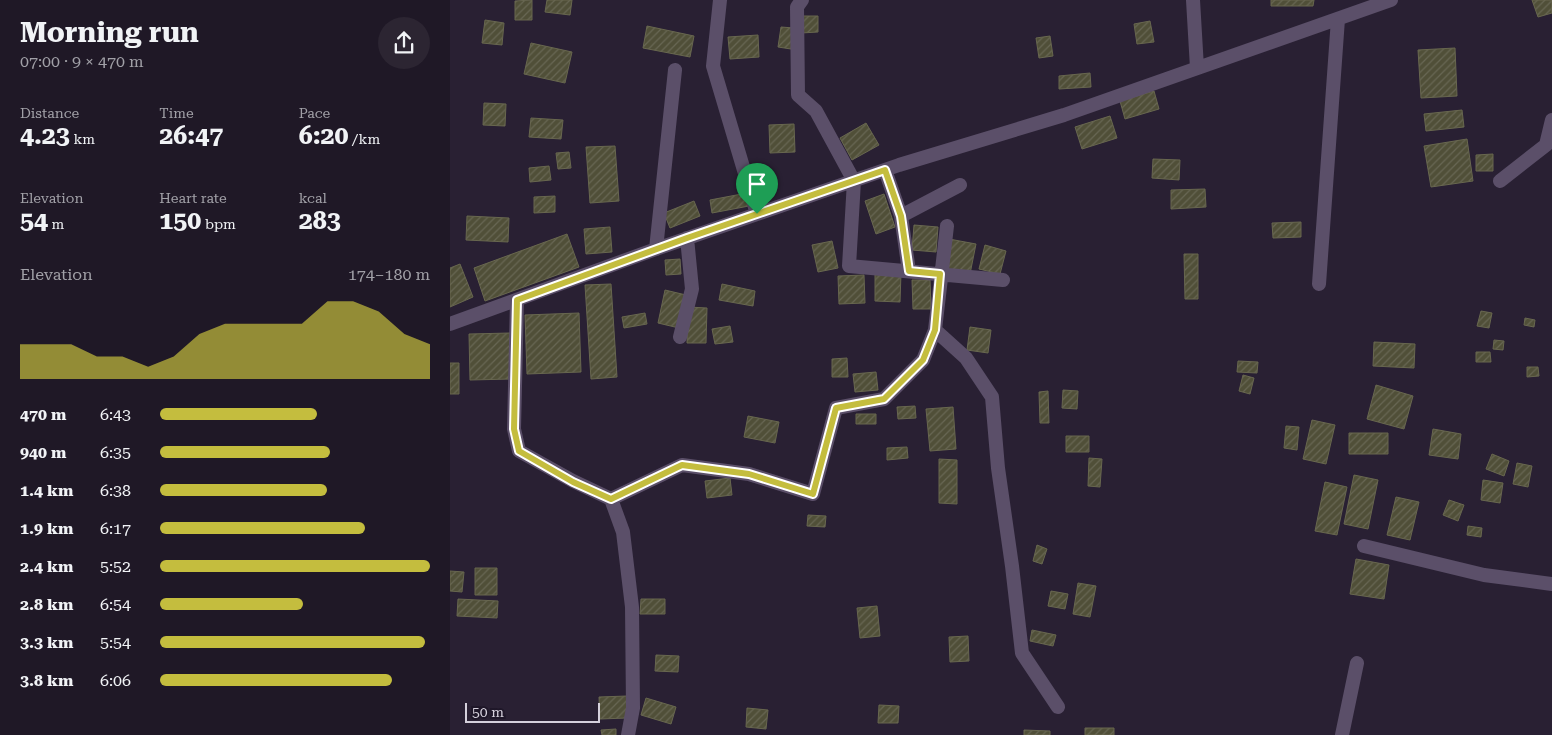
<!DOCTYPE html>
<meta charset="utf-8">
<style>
body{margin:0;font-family:"Roboto Serif",serif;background:#2c2532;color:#f1f3f6;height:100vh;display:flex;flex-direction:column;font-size:19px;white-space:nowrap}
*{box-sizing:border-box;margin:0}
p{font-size:16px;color:#a1a0a7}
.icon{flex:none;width:28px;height:28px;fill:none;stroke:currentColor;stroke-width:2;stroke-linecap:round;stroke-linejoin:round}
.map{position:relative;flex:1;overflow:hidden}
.drawer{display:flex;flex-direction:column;background:#1f1826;width:450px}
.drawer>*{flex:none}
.scale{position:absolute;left:15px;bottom:12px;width:135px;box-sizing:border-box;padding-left:5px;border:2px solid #d5d0dc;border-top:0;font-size:14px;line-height:18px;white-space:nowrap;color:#d5d0dc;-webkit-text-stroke:4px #1f1729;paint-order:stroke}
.pin{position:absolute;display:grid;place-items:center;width:42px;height:42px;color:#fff;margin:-51px -21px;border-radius:50% 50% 50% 0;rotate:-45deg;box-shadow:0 0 5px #0007}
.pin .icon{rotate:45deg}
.round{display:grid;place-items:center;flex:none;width:52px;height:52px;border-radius:26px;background:#2c2532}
.head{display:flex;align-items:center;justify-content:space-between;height:85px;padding:0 20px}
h1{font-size:28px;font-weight:700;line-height:38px}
.figures{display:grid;grid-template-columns:repeat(3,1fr);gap:8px;height:85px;padding:5px 20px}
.figures div{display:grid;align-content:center}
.figures b{font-size:25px;font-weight:700}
.figures small{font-size:14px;font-weight:400}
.figures p{font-size:14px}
.chart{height:140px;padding:10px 20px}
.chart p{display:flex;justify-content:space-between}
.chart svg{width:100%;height:90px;margin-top:5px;fill:#c4bd3e;opacity:.7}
ul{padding:0 20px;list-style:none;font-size:16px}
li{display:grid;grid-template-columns:80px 60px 1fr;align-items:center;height:38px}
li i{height:12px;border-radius:6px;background:#c4bd3e}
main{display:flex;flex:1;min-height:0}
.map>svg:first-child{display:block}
</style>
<main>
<section class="drawer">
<div class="head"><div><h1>Morning run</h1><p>07:00 · 9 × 470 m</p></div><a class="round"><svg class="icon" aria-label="share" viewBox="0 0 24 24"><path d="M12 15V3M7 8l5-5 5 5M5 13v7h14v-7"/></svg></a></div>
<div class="figures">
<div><p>Distance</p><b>4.23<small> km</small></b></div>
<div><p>Time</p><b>26:47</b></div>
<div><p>Pace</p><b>6:20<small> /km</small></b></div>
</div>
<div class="figures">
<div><p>Elevation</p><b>54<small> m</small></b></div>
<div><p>Heart rate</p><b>150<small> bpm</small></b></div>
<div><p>kcal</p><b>283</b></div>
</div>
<div class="chart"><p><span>Elevation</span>174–180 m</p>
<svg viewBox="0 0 160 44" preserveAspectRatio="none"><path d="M0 44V27L10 27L20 27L30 33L40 33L50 38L60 33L70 22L80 17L90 17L100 17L110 17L120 6L130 6L140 11L150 22L160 27V44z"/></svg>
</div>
<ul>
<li><b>470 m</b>6:43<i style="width:58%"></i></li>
<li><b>940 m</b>6:35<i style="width:63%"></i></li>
<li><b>1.4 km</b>6:38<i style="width:62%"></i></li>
<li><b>1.9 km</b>6:17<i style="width:76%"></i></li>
<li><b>2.4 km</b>5:52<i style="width:100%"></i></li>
<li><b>2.8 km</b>6:54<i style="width:53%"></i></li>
<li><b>3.3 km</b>5:54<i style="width:98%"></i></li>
<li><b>3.8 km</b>6:06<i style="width:86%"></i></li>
</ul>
</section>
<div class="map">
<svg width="1102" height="735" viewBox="0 0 1102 735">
<defs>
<pattern id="building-hatch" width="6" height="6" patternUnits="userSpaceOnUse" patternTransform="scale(1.25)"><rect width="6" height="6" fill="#504f38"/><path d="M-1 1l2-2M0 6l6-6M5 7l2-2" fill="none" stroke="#686754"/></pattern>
</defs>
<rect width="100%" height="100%" fill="#292033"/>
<path fill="url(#building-hatch)" stroke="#68674f" d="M82,0V20H65V1Z
M97,0H122L120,15L95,12Z
M821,0H864L863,6H821Z
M1082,0H1102V13L1088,17Z
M351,16H368V32L351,33Z
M35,20L54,23L52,45L32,43Z
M700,21L704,42L687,44L684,24Z
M197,26L244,36L240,57L193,48Z
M331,27L344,28L341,49L328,47Z
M308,35L309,57L280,59L278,37Z
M600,36L603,56L589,58L586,38Z
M81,43L122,52L115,83L74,74Z
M1005,48L1007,96L971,98L968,50Z
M640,73L641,87L609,89V76Z
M704,91L709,109L675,119L670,101Z
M34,103L56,104L55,126L33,125Z
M1012,110L1014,127L976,131L974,114Z
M660,116L667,138L632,149L625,127Z
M81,118L113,120L111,139L79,137Z
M416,123L429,145L402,160L390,138Z
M344,124L345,152L320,153L319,125Z
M1017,139L1023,181L981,187L974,146Z
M165,146L169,201L140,203L136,147Z
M119,152L121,168L108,169L106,153Z
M1043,154V171H1026V155Z
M703,159L730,160L729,180L702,178Z
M99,166L101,180L80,182L79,168Z
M755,189L756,207L721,209V190Z
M297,193L299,206L262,213L260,200Z
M434,194L445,227L426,234L415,201Z
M105,196V212L84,213V197Z
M244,201L250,216L220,228L214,213Z
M17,216L59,218L58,242L16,240Z
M851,222V237L823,238L822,223Z
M464,225L488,227L486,252L462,250Z
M160,227L162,252L136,254L134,229Z
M117,234L129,267L35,301L24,268Z
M499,239L526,244L520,274L493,269Z
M382,241L388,268L368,272L362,245Z
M535,245L556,251L550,274L529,269Z
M734,254H748V299H735Z
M230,259L231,274L216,275L215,260Z
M10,264L23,297L0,307V268Z
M425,273H451L450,302L425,301Z
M414,275L415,303L389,304L388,276Z
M462,280H480L481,309H463Z
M161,284L167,377L141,379L135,285Z
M272,284L305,291L303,306L269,300Z
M215,290L236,295L229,328L208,323Z
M238,307L257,308L256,343H237Z
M1031,311L1042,313L1039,328L1027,326Z
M129,313L131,372L77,374L75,315Z
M195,313L197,324L174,328L172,317Z
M1075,318L1085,320L1084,327L1074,325Z
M280,326L283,342L265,344L262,329Z
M520,327L541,330L538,353L517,350Z
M60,333L62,379L20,380L19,334Z
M1044,340L1054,341L1053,350L1043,349Z
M924,342L965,344L964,368L923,366Z
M1026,352H1040L1041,362H1026Z
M397,358L398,377H382V359Z
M788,361L808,362L807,373L787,372Z
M0,363H9V394H0Z
M1077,367H1088L1089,376L1077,377Z
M426,372L428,390L405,392L403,374Z
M793,375L804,378L800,394L789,391Z
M926,385L963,396L954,429L917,419Z
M613,390L628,391L627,409L612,408Z
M598,391L599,423H590L589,392Z
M465,406L466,418L448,419L447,407Z
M503,407L506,449L480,451L476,409Z
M406,414H426V424H406Z
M298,416L329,422L325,443L294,437Z
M862,420L885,425L876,464L853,459Z
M836,426L849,427L847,450L834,448Z
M983,429L1011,434L1008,459L979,455Z
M899,433H938V454H899Z
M616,436H639V452H616Z
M457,447L458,458L437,460V448Z
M1042,454L1059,461L1054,476L1036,469Z
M639,458L652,459L650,487L638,486Z
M489,459L507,460V504L489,503Z
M1067,463L1082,466L1078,487L1063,484Z
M904,475L928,480L918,529L894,524Z
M280,478L282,495L257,498L255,481Z
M1033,480L1053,483L1050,503L1031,500Z
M875,482L897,487L887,535L865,531Z
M946,497L969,502L960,540L937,535Z
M999,500L1014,505L1008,521L993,515Z
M358,515L376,516L375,527L357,526Z
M1018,526L1032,528L1031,537L1017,535Z
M587,545L597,549L592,564L583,561Z
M906,559L939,565L934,599L900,594Z
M25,568H47V595H25Z
M0,571L14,572L12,592L0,591Z
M628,583L646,586L640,617L623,614Z
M601,591L618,594L615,609L598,606Z
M8,599L48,601L47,618L7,616Z
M191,599H215V614H190Z
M427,606L430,636L410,638L407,608Z
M582,630L606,635L603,646L580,641Z
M518,636L519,661L500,662L499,637Z
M206,655L229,656L228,672L205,671Z
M177,696V718L150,719L149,697Z
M196,698L226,707L221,724L191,715Z
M429,705L449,706L448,723H428Z
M297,708L318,710L316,729L296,727Z
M635,728H664V735H635Z
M166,729V735H152L151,730Z
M574,730L600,731V735H574Z"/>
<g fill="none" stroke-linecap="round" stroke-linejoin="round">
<path stroke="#5b4f69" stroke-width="14" d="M270,0L263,66L307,214
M352,0L347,7L348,95L366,111L404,181L399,266L553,280
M743,0L747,68
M435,170L451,216L459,271
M1050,181L1096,145L1102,120
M451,216L510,185
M206,249L225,70
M869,284L888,19
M67,300L64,429L69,451L123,481L161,499L173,532L182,607L183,708L178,735
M0,324L206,249L449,165L614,115L941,0
M485,330L516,358L542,397L548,468L562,566L572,653L608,707
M230,337L242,289L237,238
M161,499L232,465L299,474L363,494L386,408L434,399L473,360L485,330L497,226
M914,546L1034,575L1102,584
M892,735L907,663"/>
</g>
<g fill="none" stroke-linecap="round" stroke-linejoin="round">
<g stroke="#fff" stroke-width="10">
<path id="route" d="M435,170L451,216L459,271L490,274L485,330L473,360L434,399L386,408L363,494L299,474L232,465L161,499L123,482L69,451L64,429L67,300L237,238Z"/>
</g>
<use href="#route" stroke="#c4bd3e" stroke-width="6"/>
</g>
</svg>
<div class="scale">50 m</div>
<div class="pin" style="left:307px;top:214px;background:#1e9e55"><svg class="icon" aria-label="arrive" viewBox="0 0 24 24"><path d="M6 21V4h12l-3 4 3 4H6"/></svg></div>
</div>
</main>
